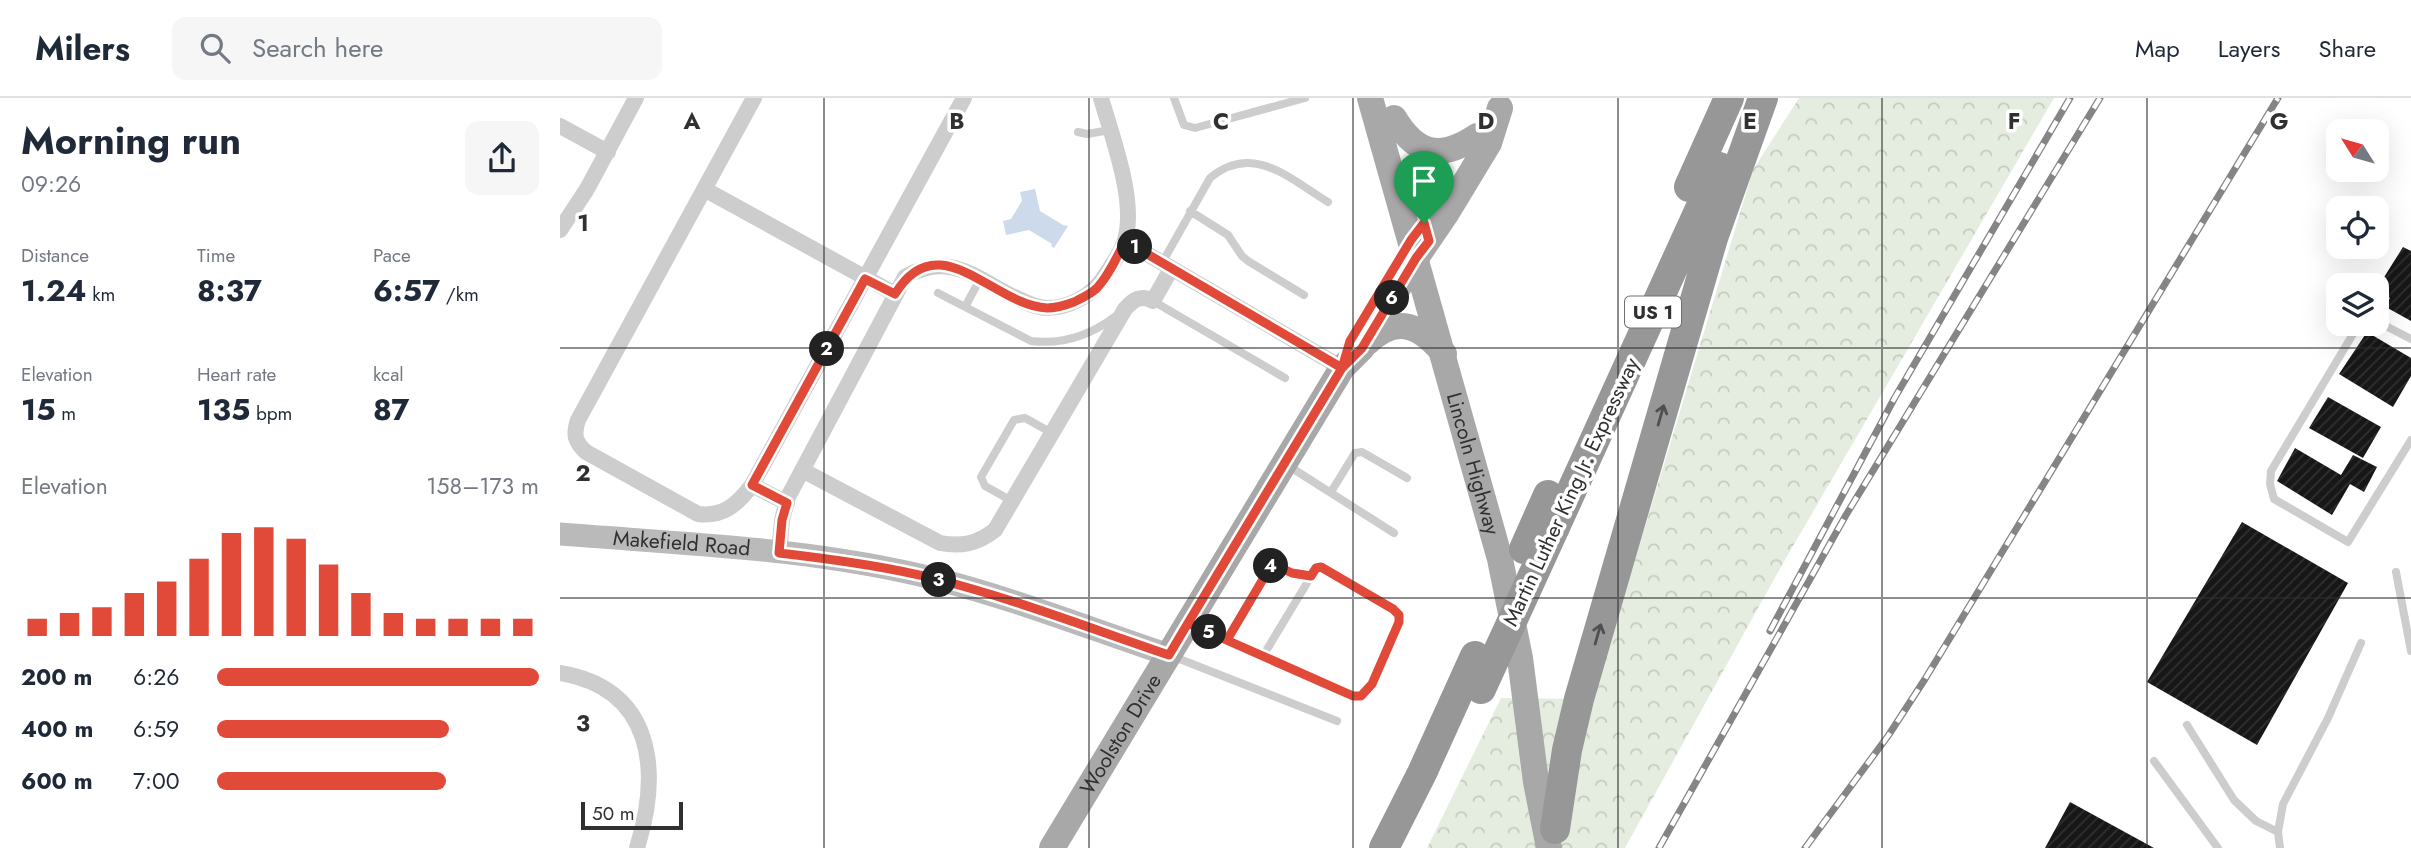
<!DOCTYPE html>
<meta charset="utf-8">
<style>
body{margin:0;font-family:Jost,sans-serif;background:#f6f6f7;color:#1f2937;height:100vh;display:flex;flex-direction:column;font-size:26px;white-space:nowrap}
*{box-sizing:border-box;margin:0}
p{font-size:23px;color:#747a83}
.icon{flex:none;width:38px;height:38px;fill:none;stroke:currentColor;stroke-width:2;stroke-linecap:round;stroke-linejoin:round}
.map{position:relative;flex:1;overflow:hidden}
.panel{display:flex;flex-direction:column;background:#fff;width:560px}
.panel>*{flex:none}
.needle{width:46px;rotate:307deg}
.buttons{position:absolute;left:1766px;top:21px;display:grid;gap:14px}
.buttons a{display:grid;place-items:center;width:63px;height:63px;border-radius:14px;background:#fff;box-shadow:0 7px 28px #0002;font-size:35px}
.scale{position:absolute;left:21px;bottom:18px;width:102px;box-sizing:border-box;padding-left:7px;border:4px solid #303030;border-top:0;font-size:19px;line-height:24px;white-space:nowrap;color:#303030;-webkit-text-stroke:5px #fff;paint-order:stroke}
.pin{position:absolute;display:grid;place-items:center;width:60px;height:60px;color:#fff;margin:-72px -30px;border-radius:50% 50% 50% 0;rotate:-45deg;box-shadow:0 0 7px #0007}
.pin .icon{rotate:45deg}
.km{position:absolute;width:35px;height:35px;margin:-18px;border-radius:50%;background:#222;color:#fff;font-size:19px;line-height:35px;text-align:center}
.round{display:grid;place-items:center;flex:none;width:74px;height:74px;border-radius:14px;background:#f6f6f7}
.headline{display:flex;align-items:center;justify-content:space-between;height:119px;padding:0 21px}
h1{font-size:38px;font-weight:700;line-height:52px}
.stats{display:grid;grid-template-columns:repeat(3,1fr);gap:10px;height:119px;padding:7px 21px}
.stats div{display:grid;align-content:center}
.stats b{font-size:30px;font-weight:700}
.stats small{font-size:19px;font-weight:400}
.stats p{font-size:19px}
.chart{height:196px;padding:14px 21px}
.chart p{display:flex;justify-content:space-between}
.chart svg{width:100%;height:126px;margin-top:7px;stroke:#e14a39;stroke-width:6}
ul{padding:0 21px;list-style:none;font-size:23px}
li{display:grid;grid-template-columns:112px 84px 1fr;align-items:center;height:52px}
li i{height:18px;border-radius:9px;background:#e14a39}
header{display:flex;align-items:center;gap:42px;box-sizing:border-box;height:98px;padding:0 35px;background:#fff;border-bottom:2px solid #e0e1e3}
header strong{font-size:33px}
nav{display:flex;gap:38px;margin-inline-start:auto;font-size:24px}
.search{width:490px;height:63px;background:#f6f6f7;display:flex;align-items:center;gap:18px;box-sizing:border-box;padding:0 24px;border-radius:14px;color:#747a83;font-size:26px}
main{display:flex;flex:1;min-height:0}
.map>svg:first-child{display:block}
</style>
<header>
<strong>Milers</strong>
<div class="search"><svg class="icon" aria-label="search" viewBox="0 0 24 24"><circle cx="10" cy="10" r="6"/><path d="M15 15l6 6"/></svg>Search here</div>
<nav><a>Map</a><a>Layers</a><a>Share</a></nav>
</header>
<main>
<section class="panel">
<div class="headline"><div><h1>Morning run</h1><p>09:26</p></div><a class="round"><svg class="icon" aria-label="share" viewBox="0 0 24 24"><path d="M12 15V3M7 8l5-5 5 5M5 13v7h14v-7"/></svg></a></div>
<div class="stats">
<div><p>Distance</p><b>1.24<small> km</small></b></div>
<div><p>Time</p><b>8:37</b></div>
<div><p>Pace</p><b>6:57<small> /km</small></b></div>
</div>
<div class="stats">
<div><p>Elevation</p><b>15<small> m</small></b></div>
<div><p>Heart rate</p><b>135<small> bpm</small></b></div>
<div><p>kcal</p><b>87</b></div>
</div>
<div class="chart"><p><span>Elevation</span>158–173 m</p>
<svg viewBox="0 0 160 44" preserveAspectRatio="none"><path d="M5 44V38M15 44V36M25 44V34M35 44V29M45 44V25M55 44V17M65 44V8M75 44V6M85 44V10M95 44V19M105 44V29M115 44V36M125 44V38M135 44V38M145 44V38M155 44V38"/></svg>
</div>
<ul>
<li><b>200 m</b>6:26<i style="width:100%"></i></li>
<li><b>400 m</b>6:59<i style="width:72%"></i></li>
<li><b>600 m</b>7:00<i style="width:71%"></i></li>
</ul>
</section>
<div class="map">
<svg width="1851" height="750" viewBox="0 0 1851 750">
<defs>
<pattern id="forest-crowns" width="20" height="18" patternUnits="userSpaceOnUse" patternTransform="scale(1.75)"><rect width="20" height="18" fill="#e4eddf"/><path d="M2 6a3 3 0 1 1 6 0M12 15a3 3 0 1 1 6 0" fill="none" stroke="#c4ccc0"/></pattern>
<pattern id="building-hatch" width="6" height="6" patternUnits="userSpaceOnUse" patternTransform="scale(1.75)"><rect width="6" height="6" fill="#171717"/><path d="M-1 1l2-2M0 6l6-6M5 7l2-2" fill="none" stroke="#303030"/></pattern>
</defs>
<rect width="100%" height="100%" fill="#fff"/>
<path fill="url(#forest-crowns)" d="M1239,0H1494L1222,467L1065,750H867L941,600L1033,601L1193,72Z"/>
<path fill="#ccdaec" d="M475,91L480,113L503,127L508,128L494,150L491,148L492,146L469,132L446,137L443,123L451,121L462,103L460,94Z"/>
<path fill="url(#building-hatch)" d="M1843,149L1851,153V223L1824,208L1830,200L1816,192Z
M1807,234L1851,260V278L1833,309L1779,276Z
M1768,299L1821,329L1803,360L1749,330Z
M1735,350L1781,377L1793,357L1817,369L1804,394L1790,386L1772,417L1717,383Z
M1682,424L1788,485L1697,647L1587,584Z
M1510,704L1594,750H1485Z"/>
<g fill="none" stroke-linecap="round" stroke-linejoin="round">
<path stroke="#cdcdcd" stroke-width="2.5" stroke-dasharray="3.5 3.5" stroke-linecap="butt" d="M867,95L871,96"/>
<path stroke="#cdcdcd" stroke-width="8" d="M614,0L624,27L635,30L745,0
M518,34L527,36L550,32
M630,113L668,137L682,158L688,163L744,197
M602,165L650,80C693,44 730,81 768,104
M378,195L471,243C503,247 531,237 556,218
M593,203L725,280
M405,209L420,181
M1816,223L1851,241
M1799,226L1711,373L1710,386L1714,401L1788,444L1851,342
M727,367L834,435
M771,394L795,355L802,354L847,380
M452,403L425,388L421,379L454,322L465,320L492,335
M1836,474L1851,553
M631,526C685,550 739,574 793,598H801L812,586L839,525V517L833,511L761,469L756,470L703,558
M667,542L712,466L732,475L751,478
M612,558L777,623
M1627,627L1674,702L1696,723L1718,734L1720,750
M1594,663L1658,750
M1718,734L1723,706L1768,620L1801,545"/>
<path stroke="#cdcdcd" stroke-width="16" d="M194,0L18,322C13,337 15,344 26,354L138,416C163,419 177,407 192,387L404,0
M0,28L48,54
M144,91L335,196
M0,132L27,91L76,0
M565,143L782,270
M242,372L380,445C401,449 417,446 435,432L565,211C573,202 581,196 593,203L611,171
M192,387L227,405
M219,455L222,422L228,399L345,179C388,154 413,178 452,198C463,203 475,210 487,210C508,210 531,198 542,182C550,170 559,158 564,145C578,106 552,39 541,0
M0,575C94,591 101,673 77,750"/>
<path stroke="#bababa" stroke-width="23" id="s1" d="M0,436C125,446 254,450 376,481C455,501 531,531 609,557"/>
<g stroke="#a8a8a8" stroke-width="26">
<path id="s2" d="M810,0L940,461L960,560L976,684L989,750"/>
<path d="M834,20C857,58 881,62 917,38"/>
<path d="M808,244C837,216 862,228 884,256"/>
<path id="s3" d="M492,750L782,270L802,250L856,160L886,116L929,45L940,10"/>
</g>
<path stroke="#979797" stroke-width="30" d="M1129,89L1169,0
M995,429L1159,69
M995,731L1007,652L1019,601L1153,140L1203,0
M824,750L862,675L915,558"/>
<g stroke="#858585" stroke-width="7">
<path id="rail" d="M1210,533L1334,301L1510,0
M1099,750L1286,417L1540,0
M1245,750L1328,638L1365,581L1718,0"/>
</g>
<use href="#rail" stroke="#fff" stroke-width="4.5" stroke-dasharray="13" stroke-linecap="butt"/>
<path stroke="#979797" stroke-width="30" d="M964,451L988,397
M921,591L995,429"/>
</g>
<defs><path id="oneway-shaft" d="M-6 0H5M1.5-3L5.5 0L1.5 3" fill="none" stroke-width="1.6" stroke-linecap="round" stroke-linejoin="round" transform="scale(1.75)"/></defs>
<g stroke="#4f4f4f">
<use href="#oneway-shaft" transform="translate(1101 317) rotate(-74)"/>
<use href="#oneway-shaft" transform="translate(1038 536) rotate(-74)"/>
</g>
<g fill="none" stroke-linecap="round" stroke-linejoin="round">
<g stroke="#fff" stroke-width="14">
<path id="route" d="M864,125L851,142L790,243L782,270L565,143C557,159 549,177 537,190C531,196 522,200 514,204C506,207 496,210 487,210C434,208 379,124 335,196L305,181L192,387L227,405L222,422L219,455C272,461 325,468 376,481C455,501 532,531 609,557L628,525L667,542L712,466L732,475L751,478L756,470L761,469L833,511L839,517V524L812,586L801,598H793L628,525L782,270L802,250L856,160L869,143L864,125"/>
</g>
<use href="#route" stroke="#e14a39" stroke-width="9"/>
</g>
<path fill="none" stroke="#303030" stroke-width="2" stroke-opacity="0.55" d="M264,0V750M529,0V750M793,0V750M1058,0V750M1322,0V750M1587,0V750M0,250H1851M0,500H1851"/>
<g text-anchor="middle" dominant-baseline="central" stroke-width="7" stroke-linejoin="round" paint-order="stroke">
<rect fill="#fff" stroke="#6e6e6e" stroke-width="2" x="1065" y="198.5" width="56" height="31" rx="5"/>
<g font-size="19" font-weight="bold" fill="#303030">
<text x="1093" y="214">US 1</text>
</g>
<g font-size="21" fill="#303030" stroke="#fff">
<text stroke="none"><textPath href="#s2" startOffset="380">Lincoln Highway</textPath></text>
<text transform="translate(1011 394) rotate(-65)">Martin Luther King Jr. Expressway</text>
<text stroke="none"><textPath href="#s1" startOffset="122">Makefield Road</textPath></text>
<text stroke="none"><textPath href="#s3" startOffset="133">Woolston Drive</textPath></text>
</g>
</g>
<g font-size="23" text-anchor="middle" font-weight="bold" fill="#303030" stroke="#fff" stroke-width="7" stroke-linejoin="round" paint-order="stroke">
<text x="132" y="31">A</text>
<text x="397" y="31">B</text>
<text x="661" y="31">C</text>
<text x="926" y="31">D</text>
<text x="1190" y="31">E</text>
<text x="1454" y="31">F</text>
<text x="1719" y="31">G</text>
<text x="23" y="133">1</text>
<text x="23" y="383">2</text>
<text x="23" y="633">3</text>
</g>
</svg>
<div class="buttons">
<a><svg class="needle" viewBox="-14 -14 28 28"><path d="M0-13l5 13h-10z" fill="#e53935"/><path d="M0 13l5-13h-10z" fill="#747a83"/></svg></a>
<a><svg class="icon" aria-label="locate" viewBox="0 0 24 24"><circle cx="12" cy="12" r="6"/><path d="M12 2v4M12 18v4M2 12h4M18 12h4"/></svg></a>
<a><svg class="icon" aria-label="layers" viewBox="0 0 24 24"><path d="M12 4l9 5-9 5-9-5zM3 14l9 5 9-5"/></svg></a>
</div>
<div class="scale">50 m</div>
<div class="pin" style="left:864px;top:125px;background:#1e9e55"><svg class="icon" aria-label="arrive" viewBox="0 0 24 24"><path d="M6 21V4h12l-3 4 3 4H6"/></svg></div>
<b class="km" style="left:575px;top:149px">1</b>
<b class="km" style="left:267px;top:251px">2</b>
<b class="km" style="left:379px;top:482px">3</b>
<b class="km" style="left:711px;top:468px">4</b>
<b class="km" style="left:649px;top:534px">5</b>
<b class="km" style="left:832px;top:200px">6</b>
</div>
</main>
